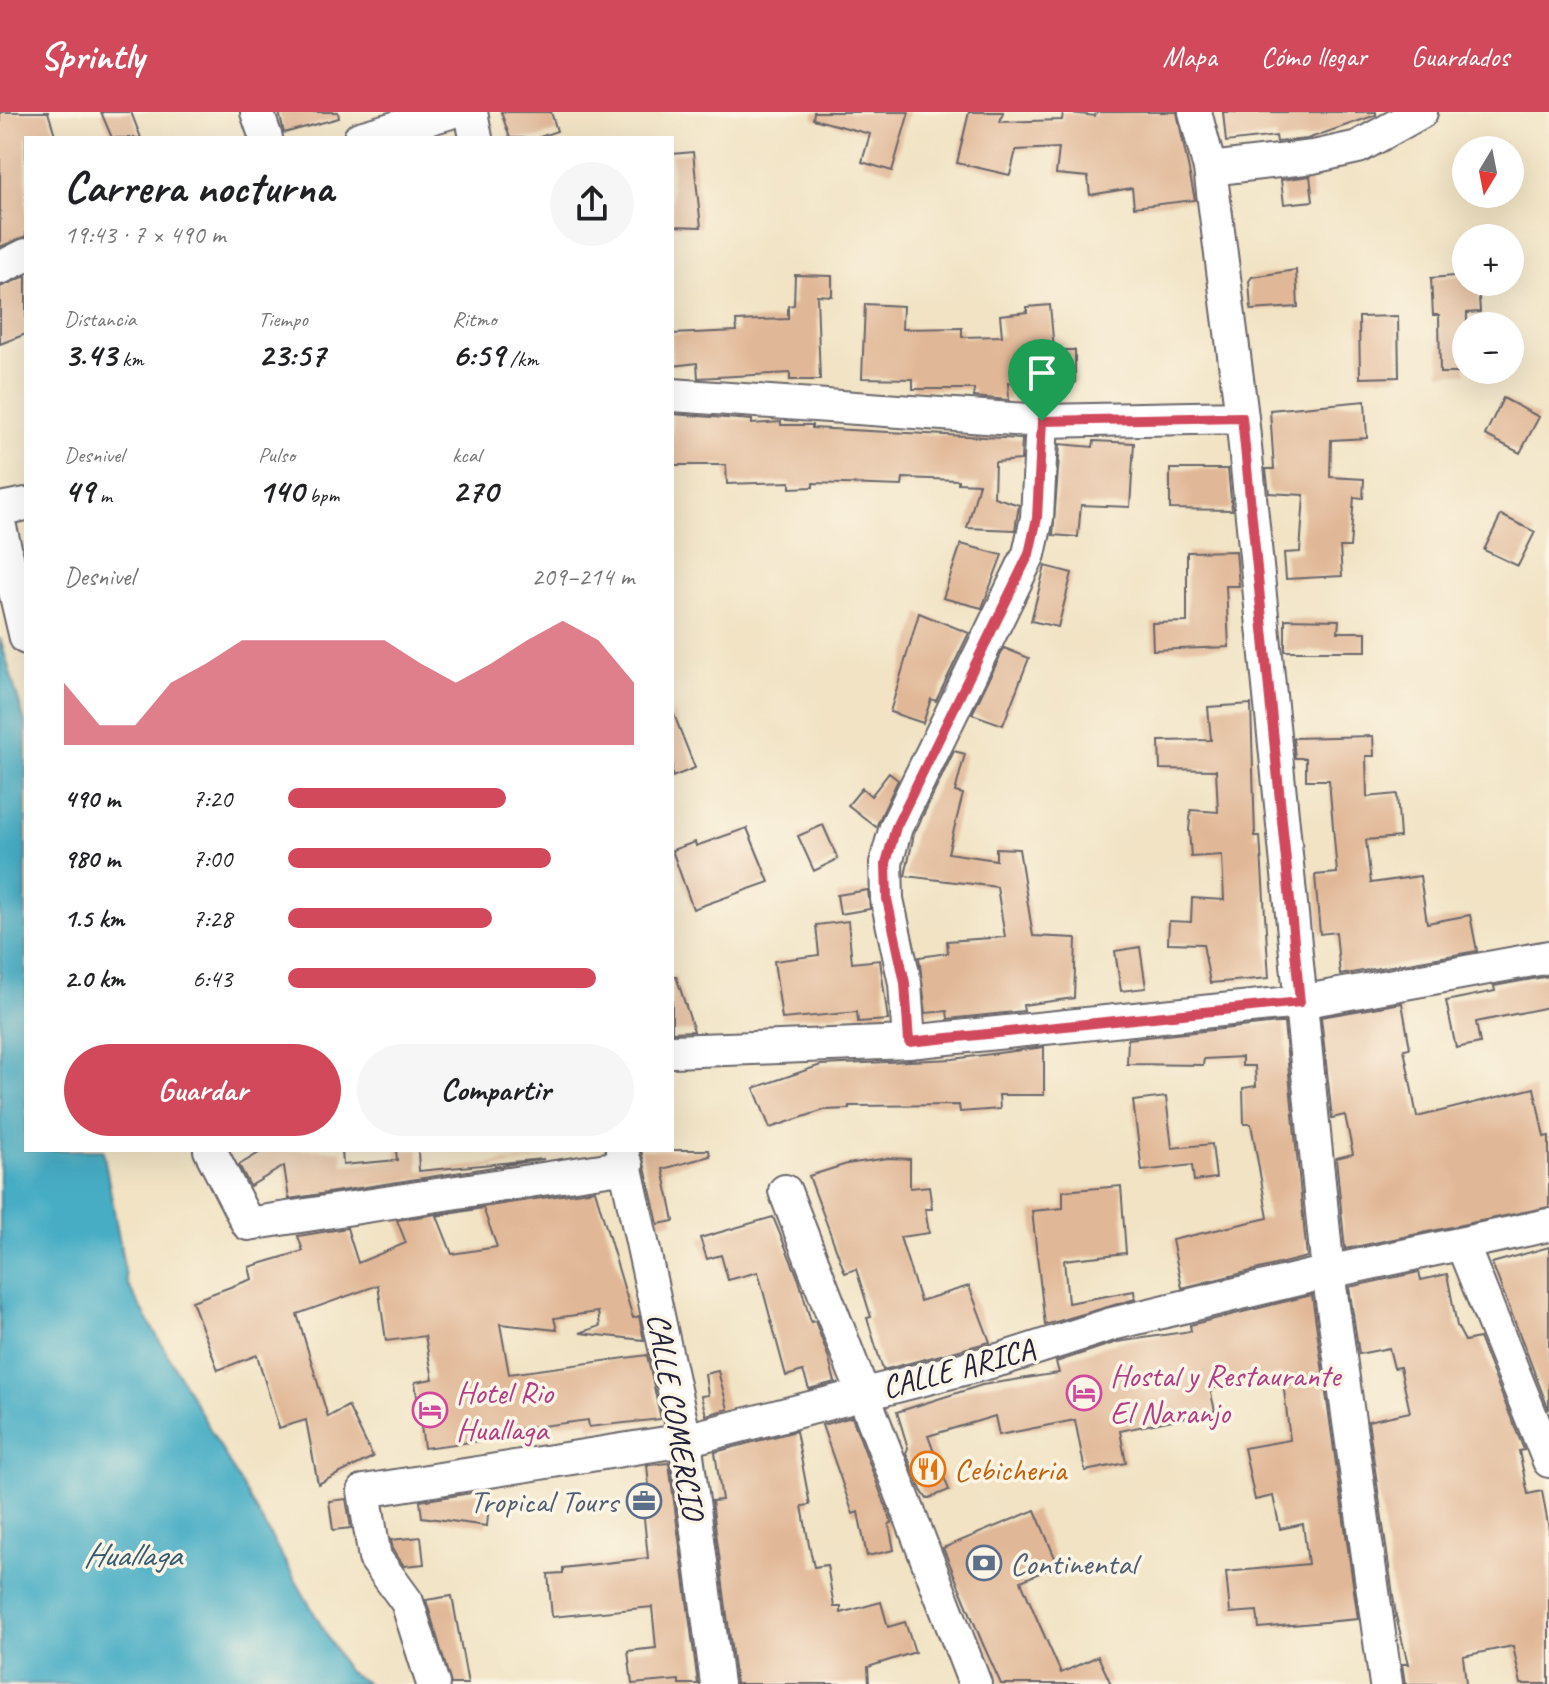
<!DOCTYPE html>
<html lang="es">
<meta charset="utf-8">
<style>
body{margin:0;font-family:Caveat,sans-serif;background:#f6f6f6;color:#202124;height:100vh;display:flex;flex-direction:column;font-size:30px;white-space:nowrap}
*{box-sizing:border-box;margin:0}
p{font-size:26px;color:#757577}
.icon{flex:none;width:44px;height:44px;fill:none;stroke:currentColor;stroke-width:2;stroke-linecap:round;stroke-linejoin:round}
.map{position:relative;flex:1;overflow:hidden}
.details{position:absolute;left:24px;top:24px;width:650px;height:1016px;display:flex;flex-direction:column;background:#fff;border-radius:0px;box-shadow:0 8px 32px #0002}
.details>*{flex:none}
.needle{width:52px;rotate:190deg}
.tools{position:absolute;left:1452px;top:24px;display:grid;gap:16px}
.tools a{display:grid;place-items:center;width:72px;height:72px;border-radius:50%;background:#fff;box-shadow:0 8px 32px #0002;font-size:40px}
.pin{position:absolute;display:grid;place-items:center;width:68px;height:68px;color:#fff;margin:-82px -34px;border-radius:50% 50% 50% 0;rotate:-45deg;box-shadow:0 0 8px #0007}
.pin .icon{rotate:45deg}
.round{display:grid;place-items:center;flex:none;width:84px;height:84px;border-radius:42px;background:#f6f6f6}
.overview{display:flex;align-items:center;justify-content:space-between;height:136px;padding:0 40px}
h1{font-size:44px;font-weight:800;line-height:60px}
.metrics{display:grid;grid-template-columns:repeat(3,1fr);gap:12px;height:136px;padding:8px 40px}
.metrics div{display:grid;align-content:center}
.metrics b{font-size:34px;font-weight:800}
.metrics small{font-size:22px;font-weight:400}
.metrics p{font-size:22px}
.chart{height:224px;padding:16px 40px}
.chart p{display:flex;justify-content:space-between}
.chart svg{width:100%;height:144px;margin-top:8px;fill:#d1495b;opacity:.7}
.cta{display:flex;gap:16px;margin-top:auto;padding:16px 40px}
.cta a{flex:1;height:92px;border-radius:48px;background:#d1495b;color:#fff;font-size:32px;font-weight:800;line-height:92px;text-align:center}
.cta a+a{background:#f6f6f6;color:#202124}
ul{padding:0 40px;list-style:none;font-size:26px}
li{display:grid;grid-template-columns:128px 96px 1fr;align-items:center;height:60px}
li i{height:20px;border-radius:10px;background:#d1495b}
header{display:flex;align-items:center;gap:48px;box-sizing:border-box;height:112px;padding:0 40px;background:#d1495b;color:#fff}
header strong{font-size:38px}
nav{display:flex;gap:44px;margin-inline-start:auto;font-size:28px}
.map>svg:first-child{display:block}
</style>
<header>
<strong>Sprintly</strong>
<nav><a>Mapa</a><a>Cómo llegar</a><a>Guardados</a></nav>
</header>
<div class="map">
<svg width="1549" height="1572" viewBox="0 0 1549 1572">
<rect width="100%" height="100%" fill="#fcf5e5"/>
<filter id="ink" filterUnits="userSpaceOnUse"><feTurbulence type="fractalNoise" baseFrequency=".0125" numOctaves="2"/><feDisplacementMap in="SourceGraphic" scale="16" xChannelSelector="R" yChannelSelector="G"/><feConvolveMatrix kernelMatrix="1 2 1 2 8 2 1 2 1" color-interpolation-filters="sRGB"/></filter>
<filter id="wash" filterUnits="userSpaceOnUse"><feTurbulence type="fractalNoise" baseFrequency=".006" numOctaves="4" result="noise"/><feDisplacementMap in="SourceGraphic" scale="32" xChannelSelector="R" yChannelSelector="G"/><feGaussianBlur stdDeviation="1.8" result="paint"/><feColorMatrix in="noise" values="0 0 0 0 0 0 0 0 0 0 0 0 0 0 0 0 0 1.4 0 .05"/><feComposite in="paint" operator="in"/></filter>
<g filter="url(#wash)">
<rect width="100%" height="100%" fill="#f1e3c4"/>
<path fill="#46adc5" stroke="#346880" stroke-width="2" d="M0,526L26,614V1038H103L127,1171L347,1559L368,1572H0Z"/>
<g id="blocks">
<path fill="#e1b897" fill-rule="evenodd" d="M0,0H48L56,26H26V124L0,135Z
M101,0H131L141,26H112Z
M279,0H338L339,6L284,21Z
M501,0H551L557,19L537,26H510Z
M814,0H909L892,59L862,50L870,22L813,7Z
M969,0H1003L1000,10L1062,8L1063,0L1095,4L1096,0H1177L1195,88L1134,95L1132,76L1090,83L1088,65L1056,62L1059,36L1016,38L1010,63L957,51Z
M1223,0H1376V3L1307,27L1277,30L1276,24L1226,30Z
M693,40L701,115L672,114V42Z
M1310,64L1313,89L1284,92L1281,68Z
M1296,158L1298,195L1251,198L1249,169L1252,165Z
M795,163L832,164V184L817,183L820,268H790V261L698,266L697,251L672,254V222L737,219L736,209L788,207V194L794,193Z
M1466,163V170H1478L1480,200L1467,201L1466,261H1440L1439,203H1433L1431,166Z
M26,164V222L0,232V175Z
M865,192L903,194L902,217L962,216V225L1002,224L1000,203L1027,200V195L1050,193L1054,238H1075V271H1008L1009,288L974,285V277H913V267L862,266Z
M1398,204L1399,265L1360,266L1359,205Z
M1503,286L1539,305L1520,341L1485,323Z
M1365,289L1367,326L1331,328L1330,365L1364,367L1363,386L1354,385L1350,435H1340L1342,464L1286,467L1284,441L1300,440L1304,383L1269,381L1266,357H1274L1270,298Z
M672,302L752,308V312L781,310V313H812V316L1022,327L1021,348L995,350L994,385L1019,393L1015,418L967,416L979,372L958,371V368L903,366L902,374L813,371V375L790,376V370L727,372L726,353H672Z
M1094,329L1134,331L1130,395L1081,393L1078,425L1053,423L1060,332L1093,335Z
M1170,357H1228L1232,398L1170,397Z
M1501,403L1535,420L1518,454L1484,438Z
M961,432L1002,443L982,496L943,486Z
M1236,439L1239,474H1226L1229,535L1153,538L1152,511L1187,510V440Z
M1045,454L1072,461L1058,515L1031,509Z
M919,501L969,521L936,589L931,587L923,611L890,600Z
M1285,507L1339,508L1338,520H1366V539H1285Z
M1004,536L1029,546L1003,613L972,602Z
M1251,592L1255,724H1260L1269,866L1210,871L1203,832L1168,831L1169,809L1191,810L1192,786L1224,788L1222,743L1191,745L1189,718L1191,698L1218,700L1216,658L1160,657L1159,629L1211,628L1208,595Z
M673,600L695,656L672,665V601Z
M1373,624L1374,644H1366L1367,685L1397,682L1400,725L1366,728L1371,771L1420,764L1427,811L1470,803L1477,839L1340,863L1336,820L1320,822L1315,763L1337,761L1329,668H1306V646H1295L1293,626Z
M954,639L965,642L955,680L963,682L948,741L996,748V736L1019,737L1033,824L1076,826L1074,886L1023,893L1024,899L948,907L947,899L926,901L919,845L948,841L947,829L1005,825L997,775L905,764L914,722Z
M889,661L898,668L876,715L848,693L862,676L871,684Z
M823,713L838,747L814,759L798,724Z
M747,716L769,770L693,797L672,738L695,730L696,734Z
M868,778L870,797L840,802L837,783Z
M848,809L852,851L880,848L888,908L858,910L857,900L782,907L774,849L819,843L816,813Z
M1140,835L1146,876L1121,879L1115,839Z
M672,864H676L694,919L672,920Z
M1549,864V895L1476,910L1480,931L1456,936L1446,889L1495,879L1494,874Z
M1402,891L1410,936L1404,937L1417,1005L1534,976L1544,1025L1549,1024V1095L1345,1137L1336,1046L1353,1042L1345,1003L1332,1006L1321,905Z
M1278,911H1284L1307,1145L1182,1176L1172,1128L1268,1106L1251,1012H1244L1243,976L1256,974L1255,954H1242V945L1204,947L1203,953L1127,952L1128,927Z
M1044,935V983H999L1000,997L960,1000L959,993L849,994V997L824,998L770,1016L754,976L821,953L953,947Z
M1166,985L1172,1036L1212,1032L1216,1066L1194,1069L1192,1053L1142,1059L1133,989Z
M264,1038H342L343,1053L397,1048L396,1038H418L419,1059L544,1047L289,1087L284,1054L250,1074L239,1053Z
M641,1038H709L710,1044L663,1057L674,1109L658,1112Z
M888,1046L910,1047V1076L929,1074L932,1097H925L929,1121L900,1125L920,1189L969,1174L990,1230L883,1258L867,1206L871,1205L856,1157L845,1161L809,1064L847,1052Z
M1121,1074L1126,1141L1064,1148L1068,1191L1134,1179L1135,1187L1045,1213L1032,1099L1063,1096V1079Z
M595,1078L633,1206L639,1204L644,1228L580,1221L600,1214L598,1200L554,1206L557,1218L500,1212L509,1262L647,1243L661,1307L589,1315L588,1308L510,1318L511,1325L424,1336L415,1270L433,1267L425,1224L386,1229L378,1173L297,1202L328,1305L348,1294L373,1345L318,1372L306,1308L279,1316L257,1243L218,1258L192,1189L252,1167L249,1155L303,1139L298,1124L347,1116L358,1151L406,1131L397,1108ZM483,1096L497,1135L452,1142L437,1104Z
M773,1105L799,1168L811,1210L815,1209L828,1244L835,1270L809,1277L803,1259L786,1264L758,1160L728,1168L721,1143L707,1147L700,1126Z
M1549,1135V1298L1492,1151Z
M1419,1160L1421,1168L1447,1162L1457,1214L1465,1229L1479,1226L1524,1338L1519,1339L1528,1382L1542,1379L1549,1418V1572H1521L1513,1534L1463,1544L1466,1572H1405L1402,1552H1408L1396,1504L1368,1309L1410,1300L1400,1255L1394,1256L1389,1236L1359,1242L1349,1175Z
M1312,1183L1358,1507L1259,1516L1257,1499L1230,1501L1226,1460L1308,1452L1303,1412L1280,1417L1273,1384L1255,1388L1244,1336L1290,1328L1282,1262L1210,1277L1215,1299L1120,1319L1126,1351L1085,1359L1075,1308L999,1323L995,1304L928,1324L949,1378L927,1387L921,1378L906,1341L908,1336L897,1300L982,1273L1059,1261L1056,1250L1117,1230L1191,1219L1190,1213Z
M718,1259L728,1297L706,1303L701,1284L708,1283L705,1262Z
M852,1305L892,1411L889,1412L894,1438L867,1444L858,1400L853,1402L822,1313Z
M796,1319L810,1393L802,1394L809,1433L814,1455L827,1453L834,1495H841V1501L881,1490L888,1515L905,1510L915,1540L868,1555L869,1572H736L712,1389L722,1388L715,1340Z
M669,1351L698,1572H679V1568L632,1572L628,1539L656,1536L652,1495L552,1505L548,1462L563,1461V1456L648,1446L643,1396L651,1395L647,1353Z
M484,1379L489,1391L487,1414L422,1405L420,1389Z
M346,1387L351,1416L333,1418L329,1389Z
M1035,1398L1058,1453L1021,1469L1037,1507L1061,1561L1098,1544L1111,1572H1001L982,1530L943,1436Z
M421,1425L424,1452L404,1454L393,1438L391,1428Z
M452,1484L468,1572H451L426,1488Z"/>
</g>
</g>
<g filter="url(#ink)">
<use href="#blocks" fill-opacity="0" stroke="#6a666b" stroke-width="2"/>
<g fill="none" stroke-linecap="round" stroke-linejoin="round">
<g stroke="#6a666b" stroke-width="36">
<path id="minor" d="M257,0L266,26
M471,0L476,26
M1195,0L1210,57L1242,305L1328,1160L1386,1572
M360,26L451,0
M1210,57L1313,45L1358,35L1421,0
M0,156L26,143
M672,283L1042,309L1242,305
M0,397L26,392
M0,415L26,526
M909,930L905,871L887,787L886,751L896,715L1029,442L1037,406L1042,309
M672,939L909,930L1300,890L1549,845
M210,1038L248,1112L627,1054
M622,1038L685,1328L717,1572
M785,1079L975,1572
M1462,1132L1549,1349
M433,1572L407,1490L375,1446L364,1379L685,1328L1002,1247L1112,1212L1328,1160L1549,1113"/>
</g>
<use href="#minor" stroke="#fff" stroke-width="32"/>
</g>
</g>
<g fill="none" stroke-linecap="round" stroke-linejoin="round" filter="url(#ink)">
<g stroke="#fff" stroke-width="16">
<path id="route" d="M1242,305L1300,890L909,930L905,871L887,787L886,751L896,715L1029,442L1037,406L1042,309Z"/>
</g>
<use href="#route" stroke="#d1495b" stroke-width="10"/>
</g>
<defs>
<g id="hotel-ring" transform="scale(1.8)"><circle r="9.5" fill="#fcf5e5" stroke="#d1479c" stroke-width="1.5"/><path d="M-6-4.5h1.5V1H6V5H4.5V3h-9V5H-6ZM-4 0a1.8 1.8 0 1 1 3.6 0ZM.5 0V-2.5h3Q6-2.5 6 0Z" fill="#d1479c"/></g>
<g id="restaurant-ring" transform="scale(1.8)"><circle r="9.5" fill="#fcf5e5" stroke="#e8710a" stroke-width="1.5"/><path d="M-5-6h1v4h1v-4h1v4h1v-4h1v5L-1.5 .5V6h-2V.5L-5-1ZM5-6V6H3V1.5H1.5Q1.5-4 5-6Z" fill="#e8710a"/></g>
<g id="office-ring" transform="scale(1.8)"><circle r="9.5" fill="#fcf5e5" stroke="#5c6f8a" stroke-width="1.5"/><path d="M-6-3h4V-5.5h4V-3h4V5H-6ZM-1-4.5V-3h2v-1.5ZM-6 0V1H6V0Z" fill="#5c6f8a"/></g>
<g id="bank-ring" transform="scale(1.8)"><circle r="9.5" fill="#fcf5e5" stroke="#5c6f8a" stroke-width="1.5"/><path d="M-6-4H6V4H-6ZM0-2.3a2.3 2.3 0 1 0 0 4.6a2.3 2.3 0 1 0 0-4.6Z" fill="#5c6f8a"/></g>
</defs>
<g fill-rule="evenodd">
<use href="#hotel-ring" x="1084" y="1281"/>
<use href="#hotel-ring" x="430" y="1298"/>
<use href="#restaurant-ring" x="928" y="1357"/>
<use href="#office-ring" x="644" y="1389"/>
<use href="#bank-ring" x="984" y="1451"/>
</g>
<g text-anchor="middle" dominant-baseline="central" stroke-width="7" stroke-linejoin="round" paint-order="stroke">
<g font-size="32" fill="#22223b" stroke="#fcf5e5">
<text transform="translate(958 1256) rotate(-15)">CALLE ARICA</text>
<text transform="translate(676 1304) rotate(80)">CALLE COMERCIO</text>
</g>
<g font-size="32" fill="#b23c85" stroke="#fcf5e5" text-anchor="start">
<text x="1110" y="1263">Hostal y Restaurante<tspan x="1110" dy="37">El Naranjo</tspan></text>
<text x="456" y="1280">Hotel Rio<tspan x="456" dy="37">Huallaga</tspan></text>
</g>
<g font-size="32" fill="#c56008" stroke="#fcf5e5" text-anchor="start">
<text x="954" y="1357">Cebicheria</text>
</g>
<g font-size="32" fill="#4e5e75" stroke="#fcf5e5" text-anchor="end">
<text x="618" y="1389">Tropical Tours</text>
<text x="1010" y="1451" text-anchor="start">Continental</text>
</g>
<g font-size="34" font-style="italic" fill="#305a72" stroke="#fcf5e5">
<text x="132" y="1442">Huallaga</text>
</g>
</g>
</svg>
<div class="tools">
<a><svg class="needle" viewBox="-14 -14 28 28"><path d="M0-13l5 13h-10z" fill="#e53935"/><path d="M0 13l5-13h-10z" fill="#757577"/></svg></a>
<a>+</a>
<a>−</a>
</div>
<div class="pin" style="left:1042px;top:309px;background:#1e9e55"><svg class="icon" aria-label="arrive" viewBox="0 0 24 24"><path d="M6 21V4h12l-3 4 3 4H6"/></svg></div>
<section class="details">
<div class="overview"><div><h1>Carrera nocturna</h1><p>19:43 · 7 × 490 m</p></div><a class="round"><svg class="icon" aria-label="share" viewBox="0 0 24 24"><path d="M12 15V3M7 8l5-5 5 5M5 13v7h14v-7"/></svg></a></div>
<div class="metrics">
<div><p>Distancia</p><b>3.43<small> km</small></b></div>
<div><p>Tiempo</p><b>23:57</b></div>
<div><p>Ritmo</p><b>6:59<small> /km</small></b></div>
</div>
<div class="metrics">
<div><p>Desnivel</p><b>49<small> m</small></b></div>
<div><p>Pulso</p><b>140<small> bpm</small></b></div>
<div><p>kcal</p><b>270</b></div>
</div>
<div class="chart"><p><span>Desnivel</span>209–214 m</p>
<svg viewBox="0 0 160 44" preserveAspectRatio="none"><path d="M0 44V25L10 38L20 38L30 25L40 19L50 12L60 12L70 12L80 12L90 12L100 19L110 25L120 19L130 12L140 6L150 12L160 25V44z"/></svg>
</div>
<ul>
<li><b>490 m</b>7:20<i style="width:63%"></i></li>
<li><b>980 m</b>7:00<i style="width:76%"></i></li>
<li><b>1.5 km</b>7:28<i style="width:59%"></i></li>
<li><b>2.0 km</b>6:43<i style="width:89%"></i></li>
</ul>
<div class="cta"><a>Guardar</a><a>Compartir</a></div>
</section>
</div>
